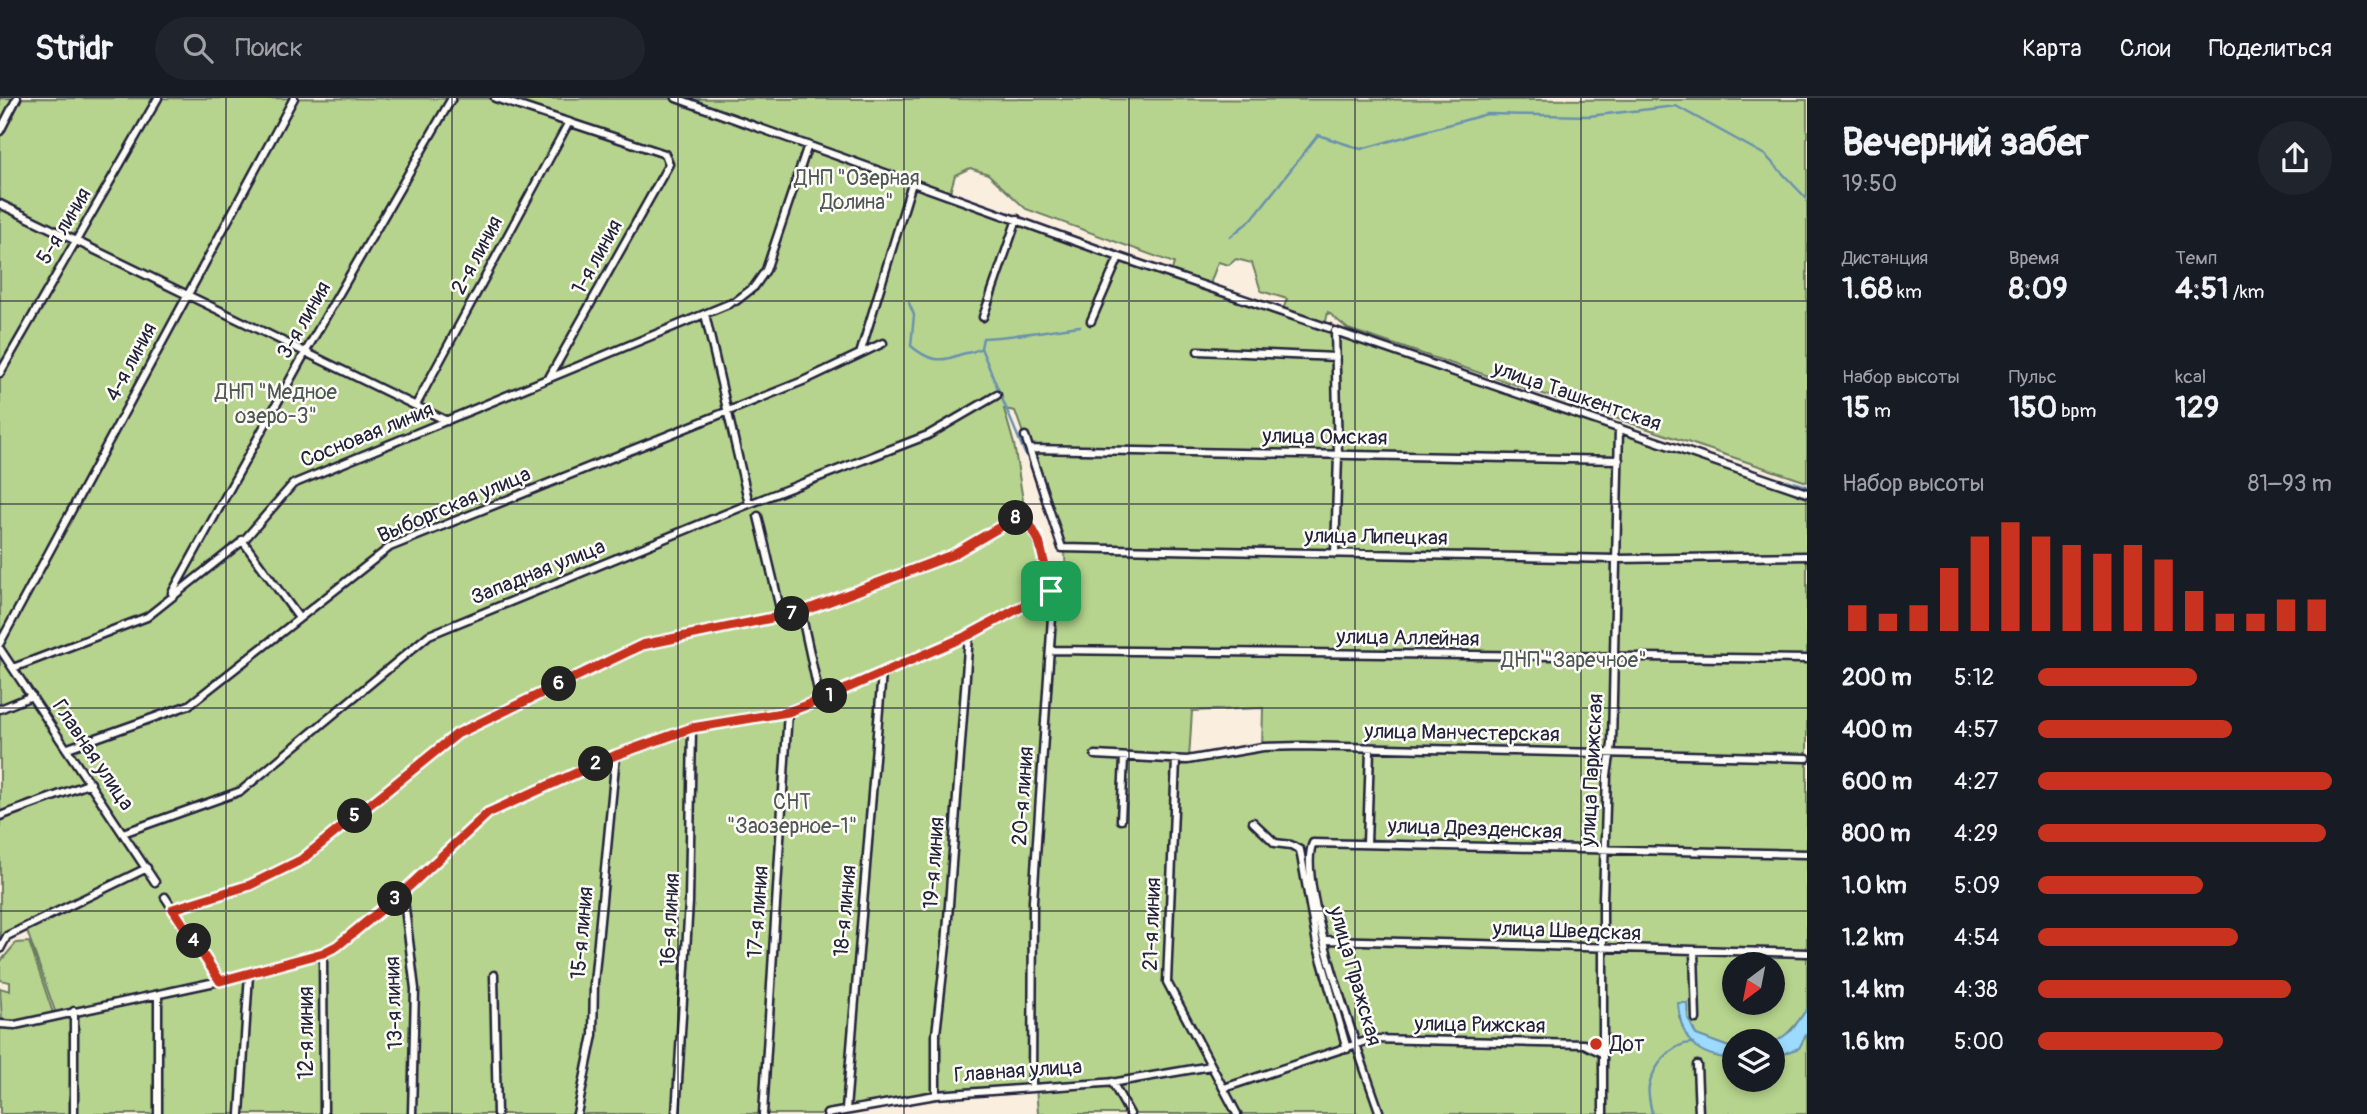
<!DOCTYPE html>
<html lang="ru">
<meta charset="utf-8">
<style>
body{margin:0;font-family:Pangolin,sans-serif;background:#20242c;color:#f1f3f6;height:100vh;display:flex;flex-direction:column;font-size:26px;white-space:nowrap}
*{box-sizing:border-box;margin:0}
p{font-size:23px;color:#9ea1a6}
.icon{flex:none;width:38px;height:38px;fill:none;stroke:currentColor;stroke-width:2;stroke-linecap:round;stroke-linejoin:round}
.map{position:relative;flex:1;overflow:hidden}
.details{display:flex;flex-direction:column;background:#171b24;width:560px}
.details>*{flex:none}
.needle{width:46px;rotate:212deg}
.buttons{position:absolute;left:1722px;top:854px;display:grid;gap:14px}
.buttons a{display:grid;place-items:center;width:63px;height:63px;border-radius:50%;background:#171b24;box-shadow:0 4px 10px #0003;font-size:35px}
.pin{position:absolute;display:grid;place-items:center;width:60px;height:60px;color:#fff;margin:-30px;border-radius:14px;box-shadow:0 4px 10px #0006}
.km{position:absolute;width:35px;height:35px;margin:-18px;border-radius:50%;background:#222;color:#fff;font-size:19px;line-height:35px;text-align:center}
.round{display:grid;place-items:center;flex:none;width:74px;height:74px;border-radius:37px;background:#20242c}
.headline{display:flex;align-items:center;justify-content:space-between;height:119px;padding:0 35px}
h1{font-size:38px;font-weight:700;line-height:52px}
.stats{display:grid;grid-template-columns:repeat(3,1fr);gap:10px;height:119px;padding:7px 35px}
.stats div{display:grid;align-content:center}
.stats b{font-size:30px;font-weight:700}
.stats small{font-size:19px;font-weight:400}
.stats p{font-size:19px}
.chart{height:196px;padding:14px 35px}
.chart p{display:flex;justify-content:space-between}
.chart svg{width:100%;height:126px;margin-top:7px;stroke:#c8321e;stroke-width:6}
ul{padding:0 35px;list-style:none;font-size:23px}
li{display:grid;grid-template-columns:112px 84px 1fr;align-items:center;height:52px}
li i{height:18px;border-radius:9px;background:#c8321e}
header{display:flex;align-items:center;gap:42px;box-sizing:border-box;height:98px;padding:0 35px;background:#171b24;border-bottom:2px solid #363941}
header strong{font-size:33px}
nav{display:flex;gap:38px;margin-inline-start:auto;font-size:24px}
.search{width:490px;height:63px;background:#20242c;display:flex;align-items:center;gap:18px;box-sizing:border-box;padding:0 24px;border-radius:38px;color:#9ea1a6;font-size:26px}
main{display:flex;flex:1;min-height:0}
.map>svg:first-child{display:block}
</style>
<header>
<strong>Stridr</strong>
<div class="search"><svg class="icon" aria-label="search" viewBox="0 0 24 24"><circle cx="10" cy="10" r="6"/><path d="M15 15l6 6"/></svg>Поиск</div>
<nav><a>Карта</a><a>Слои</a><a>Поделиться</a></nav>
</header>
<main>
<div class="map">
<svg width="1807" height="1016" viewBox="0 0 1807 1016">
<rect width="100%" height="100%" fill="#faeede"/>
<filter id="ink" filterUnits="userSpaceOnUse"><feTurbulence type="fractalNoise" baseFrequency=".0143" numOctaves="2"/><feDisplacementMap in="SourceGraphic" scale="14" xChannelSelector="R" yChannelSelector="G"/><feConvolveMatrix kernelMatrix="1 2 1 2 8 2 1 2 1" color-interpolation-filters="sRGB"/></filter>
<g filter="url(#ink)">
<path fill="#b6d48d" stroke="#6c7b64" stroke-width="2" fill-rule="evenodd" d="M0,0L1807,2V384L1348,231L1328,214L1325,228L1807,395V911C1797,925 1788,938 1773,946V943H1734V951L1696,937L1688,920V909L1679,918C1687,947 1704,959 1734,961V982H1773V959L1799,950L1807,935V1016H1038L1036,988L936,997L827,1016H0V926L15,927L56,916L26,830L0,841ZM970,70L988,76L1026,111L1174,165L1171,176L949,98L955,77ZM1236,161L1252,165L1261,193L1287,201L1282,214L1209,189L1218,164L1229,167ZM1004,311L1015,313L1065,452L1066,484L1051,492L1039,443L1025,415L1014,346ZM1263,610L1262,652L1189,661L1192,613ZM1734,866H1773V905H1734Z
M29,844L53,915L20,924L2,923L0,890L10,893V884L0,882V864L16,845Z"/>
<path fill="#9cdbfd" stroke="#6b91af" stroke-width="2" d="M1678,905H1687L1688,920L1696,937L1734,951V961C1696,958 1681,943 1678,905Z
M1807,911V935L1799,950L1773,959V946L1792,932Z"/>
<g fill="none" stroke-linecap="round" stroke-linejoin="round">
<path stroke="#6b91af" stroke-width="2.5" d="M1230,139L1252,121L1318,37L1361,51L1487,16L1589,18L1676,8L1765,57L1807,101
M909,205L914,217L911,248C928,262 939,265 959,257C968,254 973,255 981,250L983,240C1014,239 1048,232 1080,228
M981,250L1026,358
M1786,382L1807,388
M1652,1016C1651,1008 1647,996 1649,988C1653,969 1672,944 1693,945"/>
<g stroke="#22223b" stroke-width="11">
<path id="street" d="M495,0L665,56L669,66L550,278
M676,0L1119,159L1329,230
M0,33L17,0
M0,106L447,323
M736,203L754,189L766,172L808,47
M705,216L749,406
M983,219L1017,121
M1091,223L1119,159
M1198,253L1336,259
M860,256L912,85
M0,275L158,0
M416,307L569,24
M1025,338L1062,450L1617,461L1807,458
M1030,351L1619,362
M758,418L782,519
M242,442L299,520
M1335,456L1338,357L1335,233L1807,395
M172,495L306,253L452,0
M801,514L820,602
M0,545L294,0
M0,551L155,784
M1051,552L1807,561
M13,570L147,519L245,441L293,386L731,205
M0,611L32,598
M68,650L189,607L390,449L803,283L883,245
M1095,657L1187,662L1263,649L1301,648L1807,660
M1176,662L1167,884L1237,1016
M0,718L91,685
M1121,722L1124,660
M1253,724L1275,745L1291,747L1300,752L1317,846L1347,951
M123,735L241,693L429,537L749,406L928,337L997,297
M1367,746L1370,652
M403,794L415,891L412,1016
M165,799L220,883
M173,811L250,787L301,762L457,636L642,547L801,514L952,457L1025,415C1043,448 1051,481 1052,519L1033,803L1032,988
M1326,842L1807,855
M0,851L7,838L147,770
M1694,853L1696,921
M323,855L324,1016
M494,877L497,1016
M158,897V1016
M74,913V1016
M0,926L15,927L220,883L323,855L337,848L403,794L488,715L616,657L692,630L788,613L820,602L969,537L1051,493
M1697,967L1699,1016
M1112,984L1130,1016
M1224,990L1372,941L1584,946L1602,955
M936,997V936L946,847L969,537
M846,1011L882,575
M240,1016L249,876
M577,1016L593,937L594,885L616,657
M676,1016L689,804L692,630
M763,1016L788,613
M827,1016L936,997L1117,984L1211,968
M1380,1016C1365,971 1294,782 1313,745L1807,756
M1603,1016V801L1607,677L1612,646L1619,330"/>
</g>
<use href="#street" stroke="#fdfcf7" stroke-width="6"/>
</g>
</g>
<g fill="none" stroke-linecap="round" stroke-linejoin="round" filter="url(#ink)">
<g stroke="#fff" stroke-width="14">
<path id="route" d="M1024,415L1039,443L1051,493L969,537L820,602L788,614L692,630L616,657L488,715L403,794L337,848L323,855L220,883L173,811L250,787L301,762L457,636L642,547L801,514L952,457Z"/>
</g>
<use href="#route" stroke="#c8321e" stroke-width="9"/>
</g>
<path fill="none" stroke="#22223b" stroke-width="2" stroke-opacity="0.55" d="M226,0V1016M452,0V1016M678,0V1016M904,0V1016M1129,0V1016M1355,0V1016M1581,0V1016M0,203H1807M0,406H1807M0,610H1807M0,813H1807"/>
<circle fill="#c8321e" stroke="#fdfcf7" stroke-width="2.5" cx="1596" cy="946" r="7"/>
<g text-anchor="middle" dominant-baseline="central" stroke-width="5" stroke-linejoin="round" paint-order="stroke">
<g font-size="21" fill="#4e5754" stroke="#fdfcf7">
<text x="857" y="80">ДНП "Озерная<tspan x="857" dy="24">Долина"</tspan></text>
<text x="276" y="294">ДНП "Медное<tspan x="276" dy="24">озеро-3"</tspan></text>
<text x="1574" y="562">ДНП "Заречное"</text>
<text x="792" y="704">СНТ<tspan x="792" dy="24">"Заозерное-1"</tspan></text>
</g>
<g font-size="21" fill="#22223b" stroke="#fdfcf7">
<text transform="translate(64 128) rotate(-59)">5-я линия</text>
<text transform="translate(477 157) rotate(-62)">2-я линия</text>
<text transform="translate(597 159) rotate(-61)">1-я линия</text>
<text transform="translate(304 222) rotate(-60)">3-я линия</text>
<text transform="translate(131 264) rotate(-62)">4-я линия</text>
<text transform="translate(1577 298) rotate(19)">улица Ташкентская</text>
<text transform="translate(367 337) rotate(-22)">Сосновая линия</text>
<text transform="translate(1325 339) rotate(1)">улица Омская</text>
<text transform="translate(454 407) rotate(-23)">Выборгская улица</text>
<text transform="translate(1376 439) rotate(1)">улица Липецкая</text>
<text transform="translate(538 474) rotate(-22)">Западная улица</text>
<text transform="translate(1408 540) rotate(1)">улица Аллейная</text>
<text transform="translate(1462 635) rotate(1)">улица Манчестерская</text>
<text transform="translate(93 657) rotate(56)">Главная улица</text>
<text transform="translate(1592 672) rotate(-87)">улица Парижская</text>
<text transform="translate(1023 698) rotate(-86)">20-я линия</text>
<text transform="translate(1475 731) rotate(2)">улица Дрезденская</text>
<text transform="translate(934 765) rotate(-86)">19-я линия</text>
<text transform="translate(845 813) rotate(-85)">18-я линия</text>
<text transform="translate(758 814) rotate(-86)">17-я линия</text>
<text transform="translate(670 822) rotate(-87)">16-я линия</text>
<text transform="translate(1152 826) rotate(-88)">21-я линия</text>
<text transform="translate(1567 833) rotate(2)">улица Шведская</text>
<text transform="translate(582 835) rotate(-85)">15-я линия</text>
<text transform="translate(1355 878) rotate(74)">улица Пражская</text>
<text transform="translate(394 905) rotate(-92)">13-я линия</text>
<text transform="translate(1480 927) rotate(1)">улица Рижская</text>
<text transform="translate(306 935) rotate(-90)">12-я линия</text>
<text transform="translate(1018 973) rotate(-4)">Главная улица</text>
</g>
<g font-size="21" fill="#22223b" stroke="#fdfcf7" text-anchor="start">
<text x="1610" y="946">Дот</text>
</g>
</g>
</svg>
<div class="buttons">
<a><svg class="needle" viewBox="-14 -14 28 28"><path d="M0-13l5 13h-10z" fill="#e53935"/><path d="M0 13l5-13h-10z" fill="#9ea1a6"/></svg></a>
<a><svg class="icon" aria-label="layers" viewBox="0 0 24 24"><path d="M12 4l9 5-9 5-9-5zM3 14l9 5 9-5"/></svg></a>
</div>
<div class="pin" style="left:1051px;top:493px;background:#1e9e55"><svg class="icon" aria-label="arrive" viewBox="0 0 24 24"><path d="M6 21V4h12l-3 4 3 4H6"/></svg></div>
<b class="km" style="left:830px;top:598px">1</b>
<b class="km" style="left:596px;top:666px">2</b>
<b class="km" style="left:395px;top:801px">3</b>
<b class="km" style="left:194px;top:843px">4</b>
<b class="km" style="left:355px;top:718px">5</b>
<b class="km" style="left:559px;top:586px">6</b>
<b class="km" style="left:792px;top:516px">7</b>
<b class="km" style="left:1016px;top:420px">8</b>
</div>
<section class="details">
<div class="headline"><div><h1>Вечерний забег</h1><p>19:50</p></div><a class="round"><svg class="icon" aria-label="share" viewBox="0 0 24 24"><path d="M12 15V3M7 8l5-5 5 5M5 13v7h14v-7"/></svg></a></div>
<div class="stats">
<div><p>Дистанция</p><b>1.68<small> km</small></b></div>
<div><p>Время</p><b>8:09</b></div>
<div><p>Темп</p><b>4:51<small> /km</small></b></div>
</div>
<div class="stats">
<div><p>Набор высоты</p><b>15<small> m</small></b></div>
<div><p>Пульс</p><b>150<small> bpm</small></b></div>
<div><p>kcal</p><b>129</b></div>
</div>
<div class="chart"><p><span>Набор высоты</span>81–93 m</p>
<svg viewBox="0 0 160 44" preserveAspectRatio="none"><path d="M5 44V35M15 44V38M25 44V35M35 44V22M45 44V11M55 44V6M65 44V11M75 44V14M85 44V17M95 44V14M105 44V19M115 44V30M125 44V38M135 44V38M145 44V33M155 44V33"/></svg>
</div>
<ul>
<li><b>200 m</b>5:12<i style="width:54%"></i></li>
<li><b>400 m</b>4:57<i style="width:66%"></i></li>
<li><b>600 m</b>4:27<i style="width:100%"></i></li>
<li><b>800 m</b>4:29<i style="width:98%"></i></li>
<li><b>1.0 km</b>5:09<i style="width:56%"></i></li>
<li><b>1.2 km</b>4:54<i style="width:68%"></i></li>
<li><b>1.4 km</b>4:38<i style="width:86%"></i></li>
<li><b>1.6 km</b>5:00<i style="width:63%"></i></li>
</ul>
</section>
</main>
